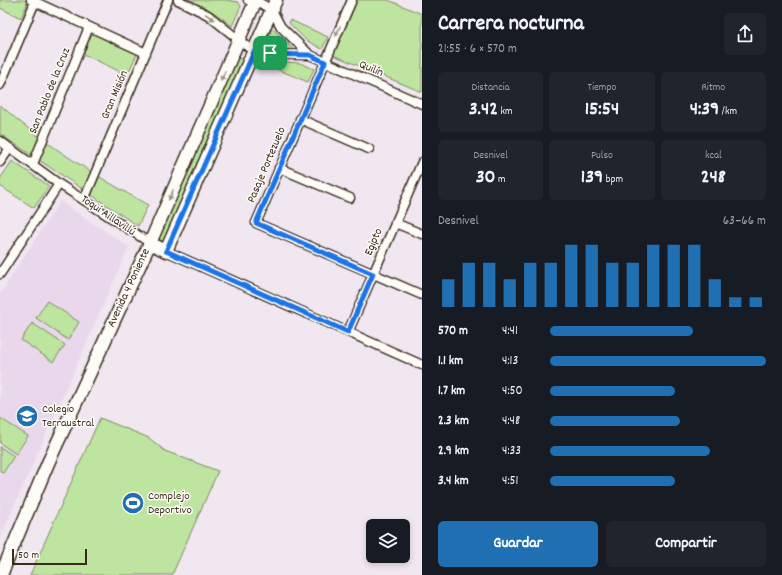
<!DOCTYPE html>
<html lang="es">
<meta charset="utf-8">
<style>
body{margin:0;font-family:Dekko,sans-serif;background:#20242c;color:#f1f3f6;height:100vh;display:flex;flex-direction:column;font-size:15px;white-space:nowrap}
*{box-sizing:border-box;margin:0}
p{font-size:13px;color:#9ea1a6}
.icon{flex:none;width:22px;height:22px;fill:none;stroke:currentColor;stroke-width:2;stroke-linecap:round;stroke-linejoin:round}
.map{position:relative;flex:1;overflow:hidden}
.drawer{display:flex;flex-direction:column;background:#171b24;width:360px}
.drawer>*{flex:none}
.buttons{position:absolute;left:366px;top:519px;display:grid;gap:8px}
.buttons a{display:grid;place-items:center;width:44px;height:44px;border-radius:6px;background:#171b24;box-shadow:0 2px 6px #0003;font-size:20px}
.scale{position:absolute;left:12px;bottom:10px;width:75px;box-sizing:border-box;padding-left:4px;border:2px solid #3b2a1e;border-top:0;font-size:11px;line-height:14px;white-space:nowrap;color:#3b2a1e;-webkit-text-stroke:3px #fdfcf7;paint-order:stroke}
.pin{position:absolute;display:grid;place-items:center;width:34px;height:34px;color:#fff;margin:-17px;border-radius:8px;box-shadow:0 2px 6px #0006}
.round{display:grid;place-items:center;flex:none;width:42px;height:42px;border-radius:6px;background:#20242c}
.headline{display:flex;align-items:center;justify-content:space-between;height:68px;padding:0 16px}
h1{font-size:22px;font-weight:700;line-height:30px}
.stats{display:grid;grid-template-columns:repeat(3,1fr);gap:6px;height:68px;padding:4px 16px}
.stats div{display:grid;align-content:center;border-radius:6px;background:#20242c;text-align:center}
.stats b{font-size:20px;font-weight:700}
.stats small{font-size:11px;font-weight:400}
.stats p{font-size:11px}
.chart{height:112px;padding:8px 16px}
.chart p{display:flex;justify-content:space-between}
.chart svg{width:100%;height:72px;margin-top:4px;stroke:#1f6fb2;stroke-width:6}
.cta{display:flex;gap:8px;margin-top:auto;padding:8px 16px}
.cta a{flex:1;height:46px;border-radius:6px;background:#1f6fb2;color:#fff;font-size:16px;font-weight:700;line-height:46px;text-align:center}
.cta a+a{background:#20242c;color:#f1f3f6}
ul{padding:0 16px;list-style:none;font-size:13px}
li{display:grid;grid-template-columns:64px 48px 1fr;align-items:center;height:30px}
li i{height:10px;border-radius:5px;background:#1f6fb2}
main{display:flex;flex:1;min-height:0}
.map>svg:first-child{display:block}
</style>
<main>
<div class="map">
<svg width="422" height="575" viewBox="0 0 422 575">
<rect width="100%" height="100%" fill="#f1e7f1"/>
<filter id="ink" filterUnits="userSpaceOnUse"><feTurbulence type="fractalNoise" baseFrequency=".025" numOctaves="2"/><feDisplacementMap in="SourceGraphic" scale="8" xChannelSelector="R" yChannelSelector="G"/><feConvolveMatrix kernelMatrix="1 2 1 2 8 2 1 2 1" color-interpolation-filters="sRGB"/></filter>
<g filter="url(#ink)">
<path fill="#e9d8ec" d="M60,201L129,247L0,538V294Z"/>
<path fill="#bee5a0" stroke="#7c885f" d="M0,0H24L28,2L21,18L0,8Z
M189,0H226L238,2L241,6L232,26L215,13Z
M356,0H388L422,14V92L333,55Z
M290,20L328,37L322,49L306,40L289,23Z
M272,28L294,50L264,49Z
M92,33L137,54L127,75L83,54Z
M236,57L245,61L163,244L156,241Z
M270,61L300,63L314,69L308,82L269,66Z
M0,105C45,145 96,176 148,205L138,226L0,134Z
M12,161L49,186L34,208L0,186V179Z
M47,301L79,322L68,340L36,318Z
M32,323L65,345L53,362L21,340Z
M0,418L28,436L16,454L0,443Z
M100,418L149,438L165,451L218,471L172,575H30Z
M0,447L14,456L3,473L0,471Z"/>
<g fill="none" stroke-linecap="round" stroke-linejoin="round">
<g stroke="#3b2a1e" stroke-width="11">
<path id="street" d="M31,0L146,53
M178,0L208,15L254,52L261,54L310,55
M248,0L260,3L272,10L281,27L310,55L422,104
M352,0L256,223L422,295
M0,85L35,2
M300,119L369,149
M0,141L59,184L150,243
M0,162L10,148
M33,164L89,27
M279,168L350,198
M84,200L168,0
M395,223L422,234
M166,251L422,365
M0,274L59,184
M348,332L422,162"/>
</g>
<g stroke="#3b2a1e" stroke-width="15">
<path id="secondary" d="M150,243L166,251L276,0
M1,575L48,463L150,243L256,0"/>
</g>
<use href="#street" stroke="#fdfcf7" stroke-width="8"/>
<use href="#secondary" stroke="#fdfcf7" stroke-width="12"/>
</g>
<defs><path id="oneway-solid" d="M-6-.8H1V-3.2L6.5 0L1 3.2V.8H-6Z"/></defs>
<g fill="#9c938a">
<use href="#oneway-solid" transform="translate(210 17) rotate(33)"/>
<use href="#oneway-solid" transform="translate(338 31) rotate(114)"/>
<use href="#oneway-solid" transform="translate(223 76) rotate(114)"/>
<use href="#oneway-solid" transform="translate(171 195) rotate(114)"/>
</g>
</g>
<g fill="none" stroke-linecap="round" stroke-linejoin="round" filter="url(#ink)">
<g stroke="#fff" stroke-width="8">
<path id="route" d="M254,52L261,54L310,55L325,62L256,223L373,274L348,332L166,251Z"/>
</g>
<use href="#route" stroke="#1a73e8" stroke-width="5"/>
</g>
<defs>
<g id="school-disc" transform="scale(1.15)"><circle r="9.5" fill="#1f6fb2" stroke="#fdfcf7"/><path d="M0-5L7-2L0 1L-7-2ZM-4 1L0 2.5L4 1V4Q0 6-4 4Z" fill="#fff"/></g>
<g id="stadium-disc" transform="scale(1.15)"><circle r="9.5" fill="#1f6fb2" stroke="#fdfcf7"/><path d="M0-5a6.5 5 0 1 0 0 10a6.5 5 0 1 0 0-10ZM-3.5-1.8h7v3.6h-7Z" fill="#fff"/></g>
</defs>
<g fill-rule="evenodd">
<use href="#school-disc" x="27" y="416"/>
<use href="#stadium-disc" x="133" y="503"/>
</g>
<g text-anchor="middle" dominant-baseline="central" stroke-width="3" stroke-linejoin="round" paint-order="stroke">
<g font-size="12" fill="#3b2a1e" stroke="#fdfcf7">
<text transform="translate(371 69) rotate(23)">Quilín</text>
<text transform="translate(50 91) rotate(-68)">San Pablo de la Cruz</text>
<text transform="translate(115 95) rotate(-67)">Gran Misión</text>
<text transform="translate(267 165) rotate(-67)">Pasaje Portezuelo</text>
<text transform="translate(108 216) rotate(34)">Toqui Aillavillú</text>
<text transform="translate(374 242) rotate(-67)">Egipto</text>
<text transform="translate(129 288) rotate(-65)">Avenida 4 Poniente</text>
</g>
<g font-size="12" fill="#3b2a1e" stroke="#fdfcf7" text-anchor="start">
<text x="42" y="409">Colegio<tspan x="42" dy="14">Terraustral</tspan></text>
<text x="148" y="496">Complejo<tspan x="148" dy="14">Deportivo</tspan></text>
</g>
</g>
</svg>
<div class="buttons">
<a><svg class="icon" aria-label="layers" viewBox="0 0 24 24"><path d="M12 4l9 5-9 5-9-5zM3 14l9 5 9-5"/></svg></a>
</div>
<div class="scale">50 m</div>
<div class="pin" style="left:270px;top:53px;background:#1e9e55"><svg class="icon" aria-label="arrive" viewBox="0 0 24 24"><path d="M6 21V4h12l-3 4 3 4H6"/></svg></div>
</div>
<section class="drawer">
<div class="headline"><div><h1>Carrera nocturna</h1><p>21:55 · 6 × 570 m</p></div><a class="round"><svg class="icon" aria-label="share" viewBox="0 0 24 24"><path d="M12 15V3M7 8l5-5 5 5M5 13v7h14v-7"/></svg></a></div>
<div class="stats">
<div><p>Distancia</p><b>3.42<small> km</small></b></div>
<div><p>Tiempo</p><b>15:54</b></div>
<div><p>Ritmo</p><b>4:39<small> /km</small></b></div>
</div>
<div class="stats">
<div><p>Desnivel</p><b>30<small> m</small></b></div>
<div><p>Pulso</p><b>139<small> bpm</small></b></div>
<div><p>kcal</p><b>248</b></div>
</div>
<div class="chart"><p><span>Desnivel</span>63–66 m</p>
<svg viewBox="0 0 160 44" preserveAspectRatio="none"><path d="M5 44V27M15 44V17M25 44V17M35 44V27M45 44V17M55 44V17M65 44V6M75 44V6M85 44V17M95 44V17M105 44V6M115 44V6M125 44V6M135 44V27M145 44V38M155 44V38"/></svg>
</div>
<ul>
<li><b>570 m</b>4:41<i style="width:66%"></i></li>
<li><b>1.1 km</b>4:13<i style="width:100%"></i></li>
<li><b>1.7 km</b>4:50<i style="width:58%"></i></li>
<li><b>2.3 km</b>4:48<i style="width:60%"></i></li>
<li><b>2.9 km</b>4:33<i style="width:74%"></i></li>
<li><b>3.4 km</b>4:51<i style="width:58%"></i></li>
</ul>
<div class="cta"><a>Guardar</a><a>Compartir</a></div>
</section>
</main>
